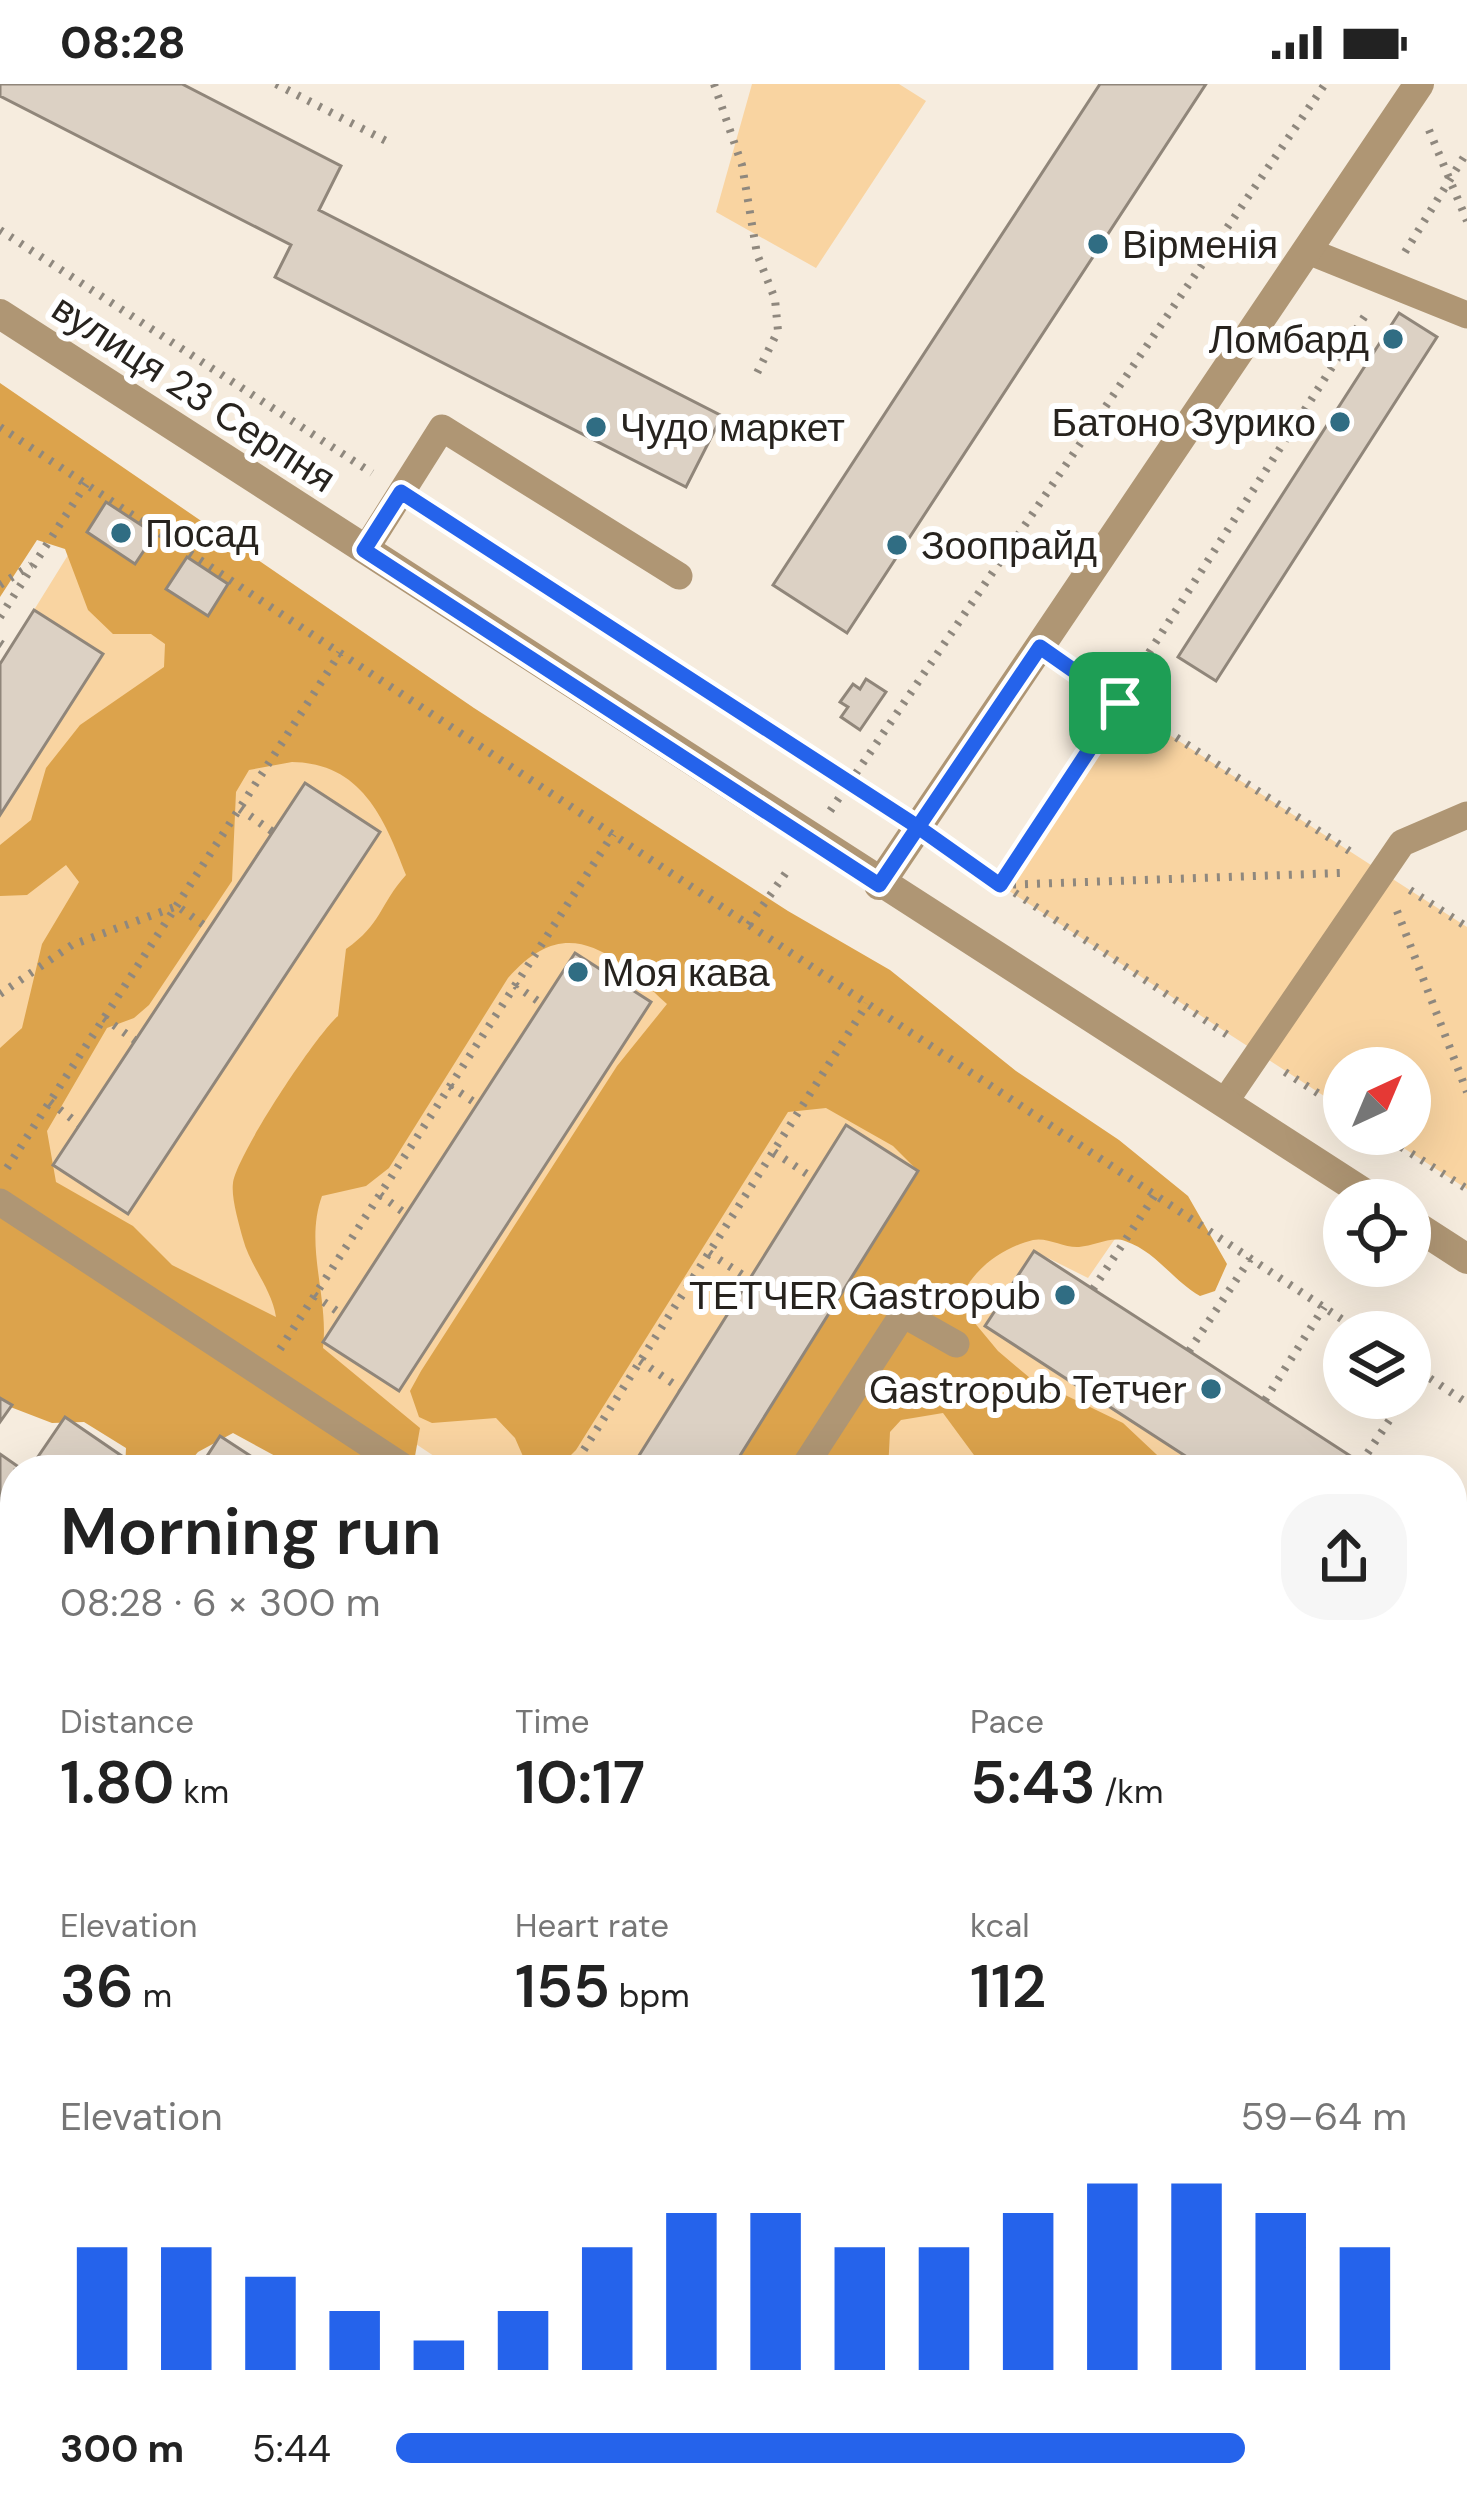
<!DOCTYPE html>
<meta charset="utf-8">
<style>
body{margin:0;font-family:"DM Sans",sans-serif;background:#f6f6f6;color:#222;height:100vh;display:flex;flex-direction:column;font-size:45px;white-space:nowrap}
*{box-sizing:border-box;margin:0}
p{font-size:39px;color:#767676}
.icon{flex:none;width:66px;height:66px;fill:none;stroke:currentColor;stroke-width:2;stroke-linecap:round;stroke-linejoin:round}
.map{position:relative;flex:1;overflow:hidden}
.details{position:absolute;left:0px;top:1371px;width:1467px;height:1062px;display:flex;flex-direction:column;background:#fff;border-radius:48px 48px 0 0;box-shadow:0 12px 48px #0002}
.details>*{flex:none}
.needle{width:78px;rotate:44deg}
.fabs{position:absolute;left:1323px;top:963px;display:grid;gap:24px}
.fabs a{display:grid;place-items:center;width:108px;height:108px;border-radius:50%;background:#fff;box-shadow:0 12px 48px #0002;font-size:60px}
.pin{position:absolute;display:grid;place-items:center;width:102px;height:102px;color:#fff;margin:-51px;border-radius:24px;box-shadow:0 6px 18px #0006}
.round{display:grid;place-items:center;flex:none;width:126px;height:126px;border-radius:48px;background:#f6f6f6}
.headline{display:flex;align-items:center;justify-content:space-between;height:204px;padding:0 60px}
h1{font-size:66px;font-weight:600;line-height:90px}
.stats{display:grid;grid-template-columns:repeat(3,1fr);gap:18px;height:204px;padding:12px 60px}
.stats div{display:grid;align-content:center}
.stats b{font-size:60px;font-weight:600}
.stats small{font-size:33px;font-weight:400}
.stats p{font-size:33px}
.chart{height:336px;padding:24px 60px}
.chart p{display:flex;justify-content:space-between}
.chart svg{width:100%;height:216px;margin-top:12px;stroke:#2563eb;stroke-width:6}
ul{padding:0 60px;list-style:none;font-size:39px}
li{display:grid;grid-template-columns:192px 144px 1fr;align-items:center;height:90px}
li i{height:30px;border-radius:15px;background:#2563eb}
.status{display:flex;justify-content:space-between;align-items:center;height:84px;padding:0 60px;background:#fff;direction:ltr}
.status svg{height:33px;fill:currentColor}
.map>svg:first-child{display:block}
</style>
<div class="status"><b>08:28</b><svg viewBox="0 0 49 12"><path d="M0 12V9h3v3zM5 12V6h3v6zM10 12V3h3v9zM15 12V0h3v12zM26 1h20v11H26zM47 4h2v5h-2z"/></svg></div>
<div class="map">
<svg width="1467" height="2433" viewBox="0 0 1467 2433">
<rect width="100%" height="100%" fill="#f6ecde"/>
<path fill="#f9d4a1" d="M752,0H899L926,17L816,184L716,128Z
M104,413L1148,1107L1088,1194L1034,1167L985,1242L1207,1386H455L0,1084V731L103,571L34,526Z
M1120,619L1467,843V1105L1382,1050H1410V984H1344V1025L1000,801Z
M1467,1764V1816L1452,1838V1786Z
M15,2390V2418H97L119,2433H0V2413Z
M650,2418H696L717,2433H648Z
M1033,2418H1083L1072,2433H1023Z
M1104,2418H1170L1160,2433H1094Z"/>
<path fill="#dca34c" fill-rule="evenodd" d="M0,299L474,624L788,827L890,886L1016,987L1119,1056L1188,1112L1227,1180L1215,1207L1200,1212C1172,1196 1157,1168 1125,1157C1111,1152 1094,1162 1079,1163C1064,1164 1048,1153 1033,1156C1000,1164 968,1189 959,1220L998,1267L1030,1294L1123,1339L1173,1386H985L943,1329L901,1336L890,1348L888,1386H731L918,1087L893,1062L826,1024L788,1028L576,1366L556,1386H529L515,1354L496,1334L432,1339L419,1333L410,1307L421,1287L617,982L667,920C613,869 567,826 508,894L389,1084L366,1102L322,1112C304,1161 329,1213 323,1264L420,1344L415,1372L399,1386H301L233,1349L198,1368L183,1386H125L126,1364L84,1338L52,1339L0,1319V964L22,944L42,860L79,798L66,781L27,811L0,812V761L31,736L46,684L80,641L164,583L165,560L151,550H113L88,526L65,465L37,456L0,513ZM292,678C361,679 384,733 406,791C379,821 382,840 346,865L338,932C316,951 237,1070 233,1099C231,1114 239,1140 243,1155C250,1182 272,1205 276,1233L172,1181L133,1142L56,1098L47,1047L107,944L134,934L149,921L232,797L236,708L249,686Z
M0,1541L15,1551V1618L5,1637L15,1657V1752L0,1726Z
M28,2418H90L111,2433H26Z
M356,2418H650L648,2433H378Z
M730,2418H842L827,2433H723Z"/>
<path fill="#dcd1c4" stroke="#90867a" stroke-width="3" d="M0,0H182L341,82L319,126L722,332L686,403L275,193L291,161L0,12Z
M1100,0H1206L847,549L773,501Z
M1399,229L1437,253L1216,597L1178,573Z
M106,418L155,450L135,480L87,448Z
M187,473L228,500L208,532L166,505Z
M34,526L103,570L0,731V580Z
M866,595L886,608L860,646L841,633L848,623L840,618L853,600L860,605Z
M305,699L380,748L128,1130L53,1081Z
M575,869L651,918L399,1307L323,1258Z
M846,1041L918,1087L731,1386H630Z
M1034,1167L1189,1267L1372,1386H1207L985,1242Z
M0,1314L12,1321L0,1338Z
M65,1333L135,1381L132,1386H29Z
M220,1352L272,1386H198Z
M0,1370L23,1386H15V1551L0,1541Z
M1452,1463L1467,1473V1514L1452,1504Z
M1467,1535V1704L1452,1727V1558Z
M0,1775L15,1778V1826L0,1816Z
M15,2063V2105L0,2095Z
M15,2128V2254L0,2276V2151Z
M1467,2380V2433H1433L1443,2418H1452V2404Z
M97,2418H264L286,2433H119Z
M894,2418H1004L994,2433H885Z"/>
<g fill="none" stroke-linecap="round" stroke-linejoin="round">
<path stroke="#8f887e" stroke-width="8" stroke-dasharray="3 9" stroke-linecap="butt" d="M276,0L392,60
M714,0L742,81L757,170L775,215L778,247L757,289
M1429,46L1467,137
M0,146L372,389
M1405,168L1467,68
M0,343L1361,1248
M430,427L848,701L830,727
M0,501L31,481
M0,533L86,400
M0,559L9,565
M1066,581L1354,770
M240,725L273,748
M887,725L848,701L1325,0
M945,762L1232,954
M1000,801L1368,227
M1001,801L1340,789
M1410,806L1467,843
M1397,827L1467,1008
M749,841L790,783
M515,901L542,920
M0,910L72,861L177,822L209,845
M104,934L136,957
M1285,988L1344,1026
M450,1002L477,1020
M50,1018L80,1041
M1381,1050L1467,1105
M774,1068L813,1094
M7,1084L340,569
M380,1111L406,1130
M709,1169L749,1195
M1093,1205L1155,1111
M314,1211L341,1230
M280,1265L613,750
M1189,1267L1250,1175
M640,1277L681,1305
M1410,1281L1467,1319
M1410,1304L1421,1288
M1265,1316L1324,1223
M1361,1379L1404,1314
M571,1386L867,920
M1452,1754L1467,1731
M1452,1865L1467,1841
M1452,2289L1467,2265
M330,2418L352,2433
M632,2418L655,2433
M1084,2433L1094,2418
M1357,2433L1367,2418"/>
<path stroke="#af9674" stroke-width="27" d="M1308,167L1467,231
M365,466L442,344L679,492
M1224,1019L1402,759L1467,731
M0,1118L408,1386
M802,1386L903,1230L956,1260
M1460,1469L1467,1458
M0,1714L15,1725
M0,1907L15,1918
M0,2400L15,2377
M710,2418L733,2433
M842,2433L852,2418"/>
<path stroke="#af9674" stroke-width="30" d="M879,801L1419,0"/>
<path stroke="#af9674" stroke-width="30" d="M0,230L1375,1116
M1410,1138L1467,1175"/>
<path stroke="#724f18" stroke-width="30" d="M1452,2044L1467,2020
M1200,2433L1209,2418"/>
</g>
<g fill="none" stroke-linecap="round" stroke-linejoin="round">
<g stroke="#fff" stroke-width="24">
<path id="route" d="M1120,619L1040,563L918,743L401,408L364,466L879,801L918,743L1000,801L1120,619"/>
</g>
<use href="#route" stroke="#2563eb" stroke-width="15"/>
</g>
<g fill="#306d83" stroke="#fff" stroke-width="4.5">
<circle cx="1098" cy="160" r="12"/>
<circle cx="1393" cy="255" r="12"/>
<circle cx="1340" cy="338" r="12"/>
<circle cx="596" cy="343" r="12"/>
<circle cx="121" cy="449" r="12"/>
<circle cx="897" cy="461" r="12"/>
<circle cx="578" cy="888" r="12"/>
<circle cx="1065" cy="1211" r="12"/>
<circle cx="1211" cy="1305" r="12"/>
</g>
<g text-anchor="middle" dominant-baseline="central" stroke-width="12" stroke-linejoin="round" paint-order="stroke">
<g font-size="39" fill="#27231e" stroke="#fff" text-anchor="start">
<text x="1122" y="160">Вірменія</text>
<text x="1369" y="255" text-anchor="end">Ломбард</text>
<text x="1316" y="338" text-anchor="end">Батоно Зурико</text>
<text x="620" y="343">Чудо маркет</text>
<text x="145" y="449">Посад</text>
<text x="921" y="461">Зоопрайд</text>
<text x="602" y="888">Моя кава</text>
<text x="1041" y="1211" text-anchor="end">ТЕТЧЕR Gastropub</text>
<text x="1187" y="1305" text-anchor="end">Gastropub Teтчеr</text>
</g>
<g font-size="39" fill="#27231e" stroke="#fff">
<text transform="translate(194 309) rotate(33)">вулиця 23 Серпня</text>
</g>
</g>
</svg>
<div class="fabs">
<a><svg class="needle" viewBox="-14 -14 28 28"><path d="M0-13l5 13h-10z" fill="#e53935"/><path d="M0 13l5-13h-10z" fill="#767676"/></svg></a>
<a><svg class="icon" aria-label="locate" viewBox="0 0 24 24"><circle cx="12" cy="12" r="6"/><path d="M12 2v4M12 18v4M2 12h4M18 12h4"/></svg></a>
<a><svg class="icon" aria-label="layers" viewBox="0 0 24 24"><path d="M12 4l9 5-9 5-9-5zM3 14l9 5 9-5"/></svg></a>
</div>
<div class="pin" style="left:1120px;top:619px;background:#1e9e55"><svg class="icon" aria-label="arrive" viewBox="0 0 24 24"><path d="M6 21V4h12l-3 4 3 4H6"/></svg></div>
<section class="details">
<div class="headline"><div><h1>Morning run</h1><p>08:28 · 6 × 300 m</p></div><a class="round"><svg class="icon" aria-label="share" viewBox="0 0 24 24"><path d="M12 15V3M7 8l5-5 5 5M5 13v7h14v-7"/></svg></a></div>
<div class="stats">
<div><p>Distance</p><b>1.80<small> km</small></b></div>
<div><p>Time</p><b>10:17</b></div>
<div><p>Pace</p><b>5:43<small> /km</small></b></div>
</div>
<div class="stats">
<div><p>Elevation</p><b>36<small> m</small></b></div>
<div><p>Heart rate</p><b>155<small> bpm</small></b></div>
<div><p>kcal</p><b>112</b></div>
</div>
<div class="chart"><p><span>Elevation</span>59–64 m</p>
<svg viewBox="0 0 160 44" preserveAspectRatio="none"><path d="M5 44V19M15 44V19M25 44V25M35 44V32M45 44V38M55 44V32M65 44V19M75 44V12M85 44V12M95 44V19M105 44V19M115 44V12M125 44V6M135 44V6M145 44V12M155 44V19"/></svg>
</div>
<ul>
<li><b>300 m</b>5:44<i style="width:84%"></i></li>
</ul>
</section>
</div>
